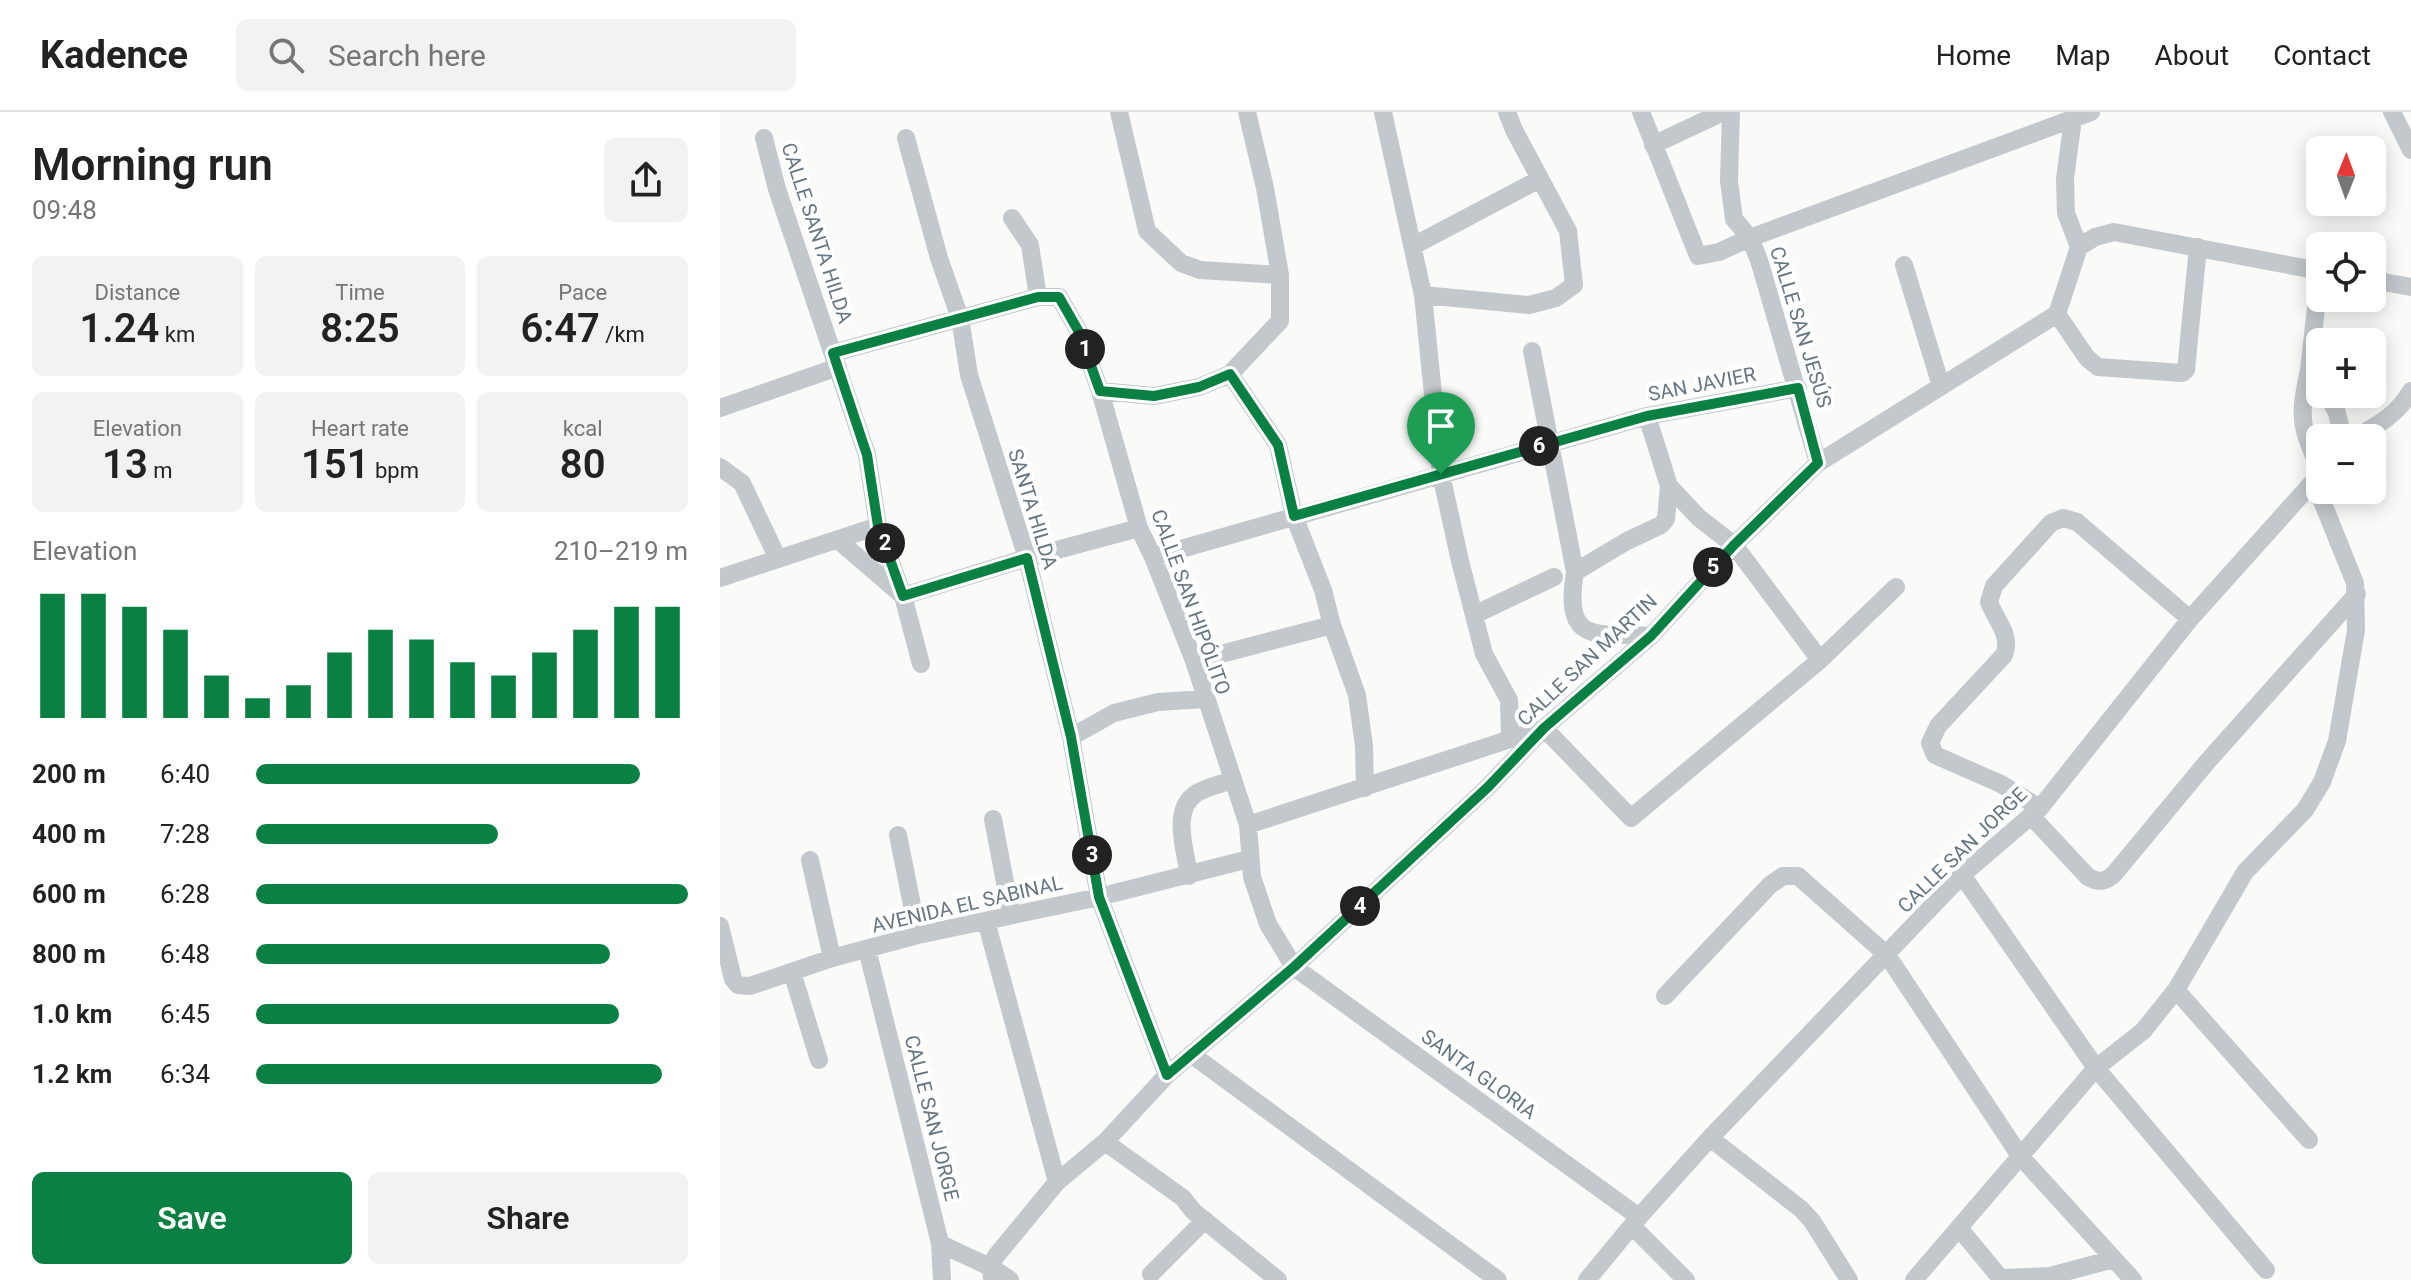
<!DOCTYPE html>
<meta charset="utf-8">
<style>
body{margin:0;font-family:Roboto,sans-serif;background:#f2f2f2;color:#222;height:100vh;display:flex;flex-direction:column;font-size:30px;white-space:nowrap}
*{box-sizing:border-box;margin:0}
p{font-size:26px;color:#767676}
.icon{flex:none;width:44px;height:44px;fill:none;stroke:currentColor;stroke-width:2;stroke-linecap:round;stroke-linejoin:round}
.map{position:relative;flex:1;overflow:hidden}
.sheet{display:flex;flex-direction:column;background:#fff;width:720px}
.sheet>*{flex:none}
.needle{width:52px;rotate:1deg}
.fabs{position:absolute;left:1586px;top:24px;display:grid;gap:16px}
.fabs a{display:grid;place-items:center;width:80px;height:80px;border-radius:12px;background:#fff;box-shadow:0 4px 20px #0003;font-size:40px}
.pin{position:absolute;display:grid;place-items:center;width:68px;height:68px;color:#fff;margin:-82px -34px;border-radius:50% 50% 50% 0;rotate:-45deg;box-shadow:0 0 8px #0007}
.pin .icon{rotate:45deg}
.km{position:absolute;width:40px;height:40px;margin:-20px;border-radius:50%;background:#222;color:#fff;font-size:22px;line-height:40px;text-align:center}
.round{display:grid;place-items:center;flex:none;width:84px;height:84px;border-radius:12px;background:#f2f2f2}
.overview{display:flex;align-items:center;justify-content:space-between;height:136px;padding:0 32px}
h1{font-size:44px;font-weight:600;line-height:60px}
.metrics{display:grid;grid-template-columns:repeat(3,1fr);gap:12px;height:136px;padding:8px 32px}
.metrics div{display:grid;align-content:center;border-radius:12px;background:#f2f2f2;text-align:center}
.metrics b{font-size:40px;font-weight:600}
.metrics small{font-size:22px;font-weight:400}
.metrics p{font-size:22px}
.chart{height:224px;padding:16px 32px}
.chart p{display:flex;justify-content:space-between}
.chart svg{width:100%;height:144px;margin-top:8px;stroke:#0b8043;stroke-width:6}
.cta{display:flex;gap:16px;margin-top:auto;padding:16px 32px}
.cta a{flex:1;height:92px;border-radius:12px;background:#0b8043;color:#fff;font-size:32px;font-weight:600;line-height:92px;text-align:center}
.cta a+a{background:#f2f2f2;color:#222}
ul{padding:0 32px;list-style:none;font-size:26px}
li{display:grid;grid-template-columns:128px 96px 1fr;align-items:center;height:60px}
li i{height:20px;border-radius:10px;background:#0b8043}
header{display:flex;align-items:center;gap:48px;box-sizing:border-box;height:112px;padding:0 40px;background:#fff;border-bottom:2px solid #e0e0e0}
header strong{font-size:38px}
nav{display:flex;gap:44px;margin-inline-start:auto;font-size:28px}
.search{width:560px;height:72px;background:#f2f2f2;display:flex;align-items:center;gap:20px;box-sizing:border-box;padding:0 28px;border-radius:12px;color:#767676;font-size:30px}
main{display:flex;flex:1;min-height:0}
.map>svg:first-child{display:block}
</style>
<header>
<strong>Kadence</strong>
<div class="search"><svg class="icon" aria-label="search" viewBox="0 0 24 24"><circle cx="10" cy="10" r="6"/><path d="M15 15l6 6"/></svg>Search here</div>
<nav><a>Home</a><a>Map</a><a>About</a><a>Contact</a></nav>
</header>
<main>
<section class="sheet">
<div class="overview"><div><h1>Morning run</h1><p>09:48</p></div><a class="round"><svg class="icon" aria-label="share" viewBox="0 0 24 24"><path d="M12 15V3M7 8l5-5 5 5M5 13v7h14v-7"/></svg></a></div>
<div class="metrics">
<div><p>Distance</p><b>1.24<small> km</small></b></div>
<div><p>Time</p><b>8:25</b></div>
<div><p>Pace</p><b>6:47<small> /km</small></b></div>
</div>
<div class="metrics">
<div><p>Elevation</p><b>13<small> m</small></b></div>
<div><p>Heart rate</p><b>151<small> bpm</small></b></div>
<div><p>kcal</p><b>80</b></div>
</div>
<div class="chart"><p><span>Elevation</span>210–219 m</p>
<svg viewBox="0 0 160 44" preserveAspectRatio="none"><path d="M5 44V6M15 44V6M25 44V10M35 44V17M45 44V31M55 44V38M65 44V34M75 44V24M85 44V17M95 44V20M105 44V27M115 44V31M125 44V24M135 44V17M145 44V10M155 44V10"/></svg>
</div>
<ul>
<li><b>200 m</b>6:40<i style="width:89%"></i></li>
<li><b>400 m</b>7:28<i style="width:56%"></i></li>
<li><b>600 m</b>6:28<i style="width:100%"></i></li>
<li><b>800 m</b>6:48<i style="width:82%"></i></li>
<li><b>1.0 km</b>6:45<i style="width:84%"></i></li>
<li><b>1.2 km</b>6:34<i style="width:94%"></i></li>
</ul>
<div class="cta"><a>Save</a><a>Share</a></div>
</section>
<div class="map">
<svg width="1691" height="1168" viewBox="0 0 1691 1168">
<rect width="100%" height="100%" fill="#fafaf8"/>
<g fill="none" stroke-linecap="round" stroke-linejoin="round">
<path stroke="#c3c8cc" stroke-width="18" d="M399,0L427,119L461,151L480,158L560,163
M663,0L703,183L721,362L740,449L764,542L789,588L790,627
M921,0L978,144L999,140L1030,126L1371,0
M1011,0L1009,69L1014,107L1030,126L1039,148L1098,351
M1672,0L1691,38
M1353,7L1345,67L1346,101L1359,135L1337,202L1367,246L1378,255L1462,261L1466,258L1478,135
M44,26L57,77L147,343L158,414L183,484L201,552
M186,26L219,146L240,206L249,263L307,446L351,625L379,785L447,963
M933,33L1003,0
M292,106L310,133L318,185
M693,134L820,67
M1359,135L1375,125L1394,120L1600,159
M1184,153L1221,274
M1600,160L1589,258L1600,272
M1652,168L1691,175
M703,183L809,193L836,186L854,173L848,119L794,18L787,0
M812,239L855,460C843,534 876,520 931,524
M113,241L318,185H339L359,220L380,279L419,416L433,445L474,549L528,713L532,765L548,812L574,855L919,1105
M1589,258C1578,308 1581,313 1600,359
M510,262L558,333L574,404L603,478L612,513L637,583L644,634L645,676
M380,279L434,284L479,275L510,262L560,209V163L545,76L527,0
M1607,282L1617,301L1623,326
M0,296L118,255
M927,304L949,374L979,406L1014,433L1100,548
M1635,326C1658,313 1677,303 1691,279
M0,355L22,371L58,447
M118,428L183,484L307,446L419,416
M433,445L927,304L1078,276
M855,460L907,429L941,413L946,407L949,374
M0,466L158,414
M754,503L834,465
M474,549L612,513
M351,625L394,601L438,590L485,587
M1320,696L1281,672L1215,643L1210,631L1218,614L1284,543C1292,523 1276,509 1269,490L1274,474L1331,411L1343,406L1357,410L1470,507
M1311,704L1368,765C1379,771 1385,770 1394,762L1487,650L1637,482
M273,707L291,802
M528,713L824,616L911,706L1100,548L1176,475
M178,723L198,823
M90,748L112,846
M1242,763L1376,956L1546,1158
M469,764C466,740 450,697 477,681C487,675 501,672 513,668
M266,809L337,1070
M0,814L13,867L18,873L30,874L112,846L198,823L379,785L529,747
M147,837L220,1131C244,1145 269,1151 290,1168
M72,860L99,948
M1456,878L1589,1028
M945,884L1050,773L1063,764H1078L1167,843L1300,1044L1413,1168
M471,942L778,1168
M990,1026L1081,1097L1092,1109L1129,1168
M385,1030L463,1086L473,1099L558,1168
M912,1114L966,1168
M1239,1116L1282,1168
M220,1131L222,1168
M431,1162L485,1108
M1281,1166L1330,1164L1394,1147
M272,1168L271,1153L276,1144L337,1070L385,1030L447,963L574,855L768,675L824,616L931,524L1014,433L1098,351L1337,202
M867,1168L919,1105L990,1026L1242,763L1320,696L1470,507L1600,362
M1194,1168L1376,956L1423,919L1456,878L1525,760L1585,698L1602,670L1617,629L1636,518L1635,471L1594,369"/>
</g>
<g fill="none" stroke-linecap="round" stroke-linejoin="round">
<g stroke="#fff" stroke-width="16">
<path id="route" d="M318,185H339L359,220L380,279L434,284L479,275L510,262L558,333L574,404L927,304L1078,276L1098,351L1014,433L931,524L824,616L768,675L574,855L447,963L379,785L351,625L307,446L183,484L158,414L147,343L113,241Z"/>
</g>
<use href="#route" stroke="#0b8043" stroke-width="10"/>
</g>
<g text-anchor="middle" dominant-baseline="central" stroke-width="8" stroke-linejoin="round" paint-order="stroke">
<g font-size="20" fill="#657683" stroke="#fff">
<text transform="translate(97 121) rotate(72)">CALLE SANTA HILDA</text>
<text transform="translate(1081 215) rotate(73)">CALLE SAN JESÚS</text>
<text transform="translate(982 272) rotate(-11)">SAN JAVIER</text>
<text transform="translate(313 397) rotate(73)">SANTA HILDA</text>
<text transform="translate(471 490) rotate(70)">CALLE SAN HIPÓLITO</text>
<text transform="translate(867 548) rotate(-43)">CALLE SAN MARTIN</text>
<text transform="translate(1242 738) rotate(-44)">CALLE SAN JORGE</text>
<text transform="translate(247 792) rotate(-13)">AVENIDA EL SABINAL</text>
<text transform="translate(759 962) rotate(36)">SANTA GLORIA</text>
<text transform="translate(212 1006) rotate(76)">CALLE SAN JORGE</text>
</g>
</g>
</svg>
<div class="fabs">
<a><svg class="needle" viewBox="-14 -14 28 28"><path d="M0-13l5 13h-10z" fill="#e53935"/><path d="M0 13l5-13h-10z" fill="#767676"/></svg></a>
<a><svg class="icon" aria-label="locate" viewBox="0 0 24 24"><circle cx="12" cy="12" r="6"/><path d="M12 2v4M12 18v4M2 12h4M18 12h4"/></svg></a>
<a>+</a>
<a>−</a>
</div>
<div class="pin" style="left:721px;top:362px;background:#1e9e55"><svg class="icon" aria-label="arrive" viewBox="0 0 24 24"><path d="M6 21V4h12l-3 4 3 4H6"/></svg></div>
<b class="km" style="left:365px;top:237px">1</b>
<b class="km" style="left:165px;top:431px">2</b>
<b class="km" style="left:372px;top:743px">3</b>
<b class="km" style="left:640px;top:794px">4</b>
<b class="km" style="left:993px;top:455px">5</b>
<b class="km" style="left:819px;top:334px">6</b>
</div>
</main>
